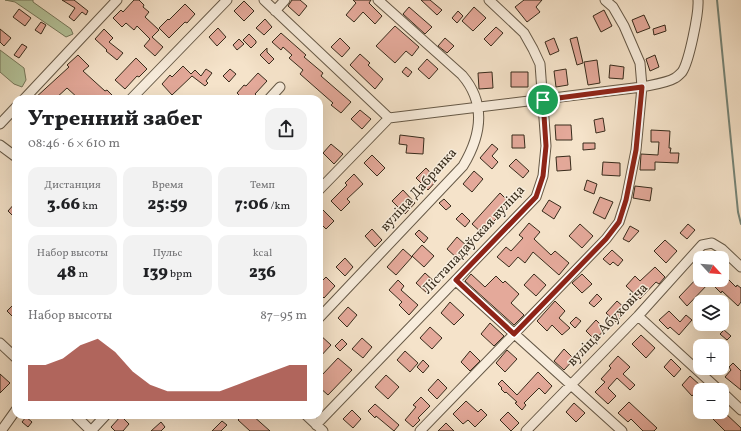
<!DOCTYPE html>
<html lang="ru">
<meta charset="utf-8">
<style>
body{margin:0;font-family:Vollkorn,serif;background:#f2f2f2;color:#202124;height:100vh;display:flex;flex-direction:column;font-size:15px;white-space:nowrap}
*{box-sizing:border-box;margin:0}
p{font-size:13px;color:#757577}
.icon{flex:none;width:22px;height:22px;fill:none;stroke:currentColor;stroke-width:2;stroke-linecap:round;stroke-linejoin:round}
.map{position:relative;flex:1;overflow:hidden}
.sheet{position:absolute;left:12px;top:95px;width:311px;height:324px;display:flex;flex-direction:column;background:#fff;border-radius:12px;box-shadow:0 4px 16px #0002}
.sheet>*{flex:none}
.needle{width:26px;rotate:116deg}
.buttons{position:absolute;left:693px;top:251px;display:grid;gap:8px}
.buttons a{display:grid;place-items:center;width:36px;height:36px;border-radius:8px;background:#fff;box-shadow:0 4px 16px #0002;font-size:20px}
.pin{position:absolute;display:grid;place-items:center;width:34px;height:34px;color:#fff;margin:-17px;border:2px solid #fff;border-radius:50%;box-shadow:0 1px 4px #0007}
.round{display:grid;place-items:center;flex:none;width:42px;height:42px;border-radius:12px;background:#f2f2f2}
.head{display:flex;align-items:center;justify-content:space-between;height:68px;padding:0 16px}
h1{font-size:22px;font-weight:800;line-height:30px}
.stats{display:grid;grid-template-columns:repeat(3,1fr);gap:6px;height:68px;padding:4px 16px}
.stats div{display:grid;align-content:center;border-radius:10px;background:#f2f2f2;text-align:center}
.stats b{font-size:17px;font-weight:800}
.stats small{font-size:11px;font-weight:400}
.stats p{font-size:11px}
.chart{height:112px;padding:8px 16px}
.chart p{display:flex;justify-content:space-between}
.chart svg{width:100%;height:72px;margin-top:4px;fill:#8f2418;opacity:.7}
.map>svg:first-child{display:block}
</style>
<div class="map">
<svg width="741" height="431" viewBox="0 0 741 431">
<rect width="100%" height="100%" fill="#f5e3ca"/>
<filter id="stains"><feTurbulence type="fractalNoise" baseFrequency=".005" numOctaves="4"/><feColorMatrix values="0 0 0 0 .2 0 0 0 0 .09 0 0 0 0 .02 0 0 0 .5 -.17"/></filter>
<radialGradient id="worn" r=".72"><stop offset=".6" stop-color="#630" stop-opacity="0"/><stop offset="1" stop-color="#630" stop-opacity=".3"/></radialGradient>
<path fill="#b5c59c" stroke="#76785c" d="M5,0H33V2L71,29L73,34L66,37L15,2Z
M0,50L24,68L26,80L22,87L14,84L0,72Z"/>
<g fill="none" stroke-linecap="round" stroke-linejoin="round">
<path stroke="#748376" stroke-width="2" d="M717,0L738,212L741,224"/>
</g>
<path fill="#e4a99a" stroke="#372b1b" d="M62,0H74L88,11L86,15L82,12L74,21L69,17L75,8Z
M134,0H139L144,5L143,7L149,12L145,17L159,30L152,37L163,47L155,56L144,46L150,39L137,26L134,30L126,23L122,27L113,18L121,10L123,12Z
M292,0H300L307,6L299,16L288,6Z
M353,0H371L369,3L382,16L375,24L363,12L354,22L346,15L356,3Z
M421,0H430L442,10L437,15Z
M524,0H542L536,7L540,12L527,22L515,7Z
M244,1L254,11L244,21L234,11Z
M185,4L195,14L187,23L185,22L169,38L159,28L168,19L169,20Z
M409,7L432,27L425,34L403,14Z
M474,7L486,18L473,31L462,21Z
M19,9L31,18L25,26L13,17Z
M604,10L612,26L601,32L593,16Z
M458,11L463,16L457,23L452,18Z
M644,15L650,28L637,33L632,20Z
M265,19L272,27L264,35L256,28Z
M41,22L46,25L41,34L35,30Z
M665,25L666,31L654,35L653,29Z
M395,26L419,47L412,56L406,51L395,63L376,46Z
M496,27L503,33L491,46L484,39Z
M218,28L226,37L217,46L209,37Z
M0,29L11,38L4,46L0,42Z
M104,29L113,38L109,42L123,53L117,60L106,51L107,50L95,39Z
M281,33L306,55L304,57L323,73L321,76L351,102L341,113L331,105L333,103L300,74L303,70L289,58L292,55L283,47L281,50L272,42Z
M249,34L256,41V43L251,48L243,40Z
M577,37L583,63L577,65L570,39Z
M340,38L350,48L342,57L331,47Z
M445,38L454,46L447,53L438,46Z
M554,38L559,51L550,55L545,42Z
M239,39L244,44L237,50L233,45Z
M22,44L27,47L19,58L14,55Z
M267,48V52L274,59L269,64L260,55Z
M360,54L370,63L368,65L383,79L375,89L350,65Z
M78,55L89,66L83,71L105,91L107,90L116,99H79L67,88L55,99H34L69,67L67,65Z
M655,55L659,67L650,71L646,59Z
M136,58L147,69L139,77L137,76L125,89L115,80Z
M427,59L438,69L429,79L418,69Z
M597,60L600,83L588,85L584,62Z
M610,65L624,67L623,79L609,78Z
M183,66L191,74L195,70L201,76L206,69L212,73L206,81L208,83L205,86L192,76L172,95L162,84L170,75L172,77Z
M406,67L412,72L408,77L402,72Z
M230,69L236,74L229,82L223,76Z
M566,69L568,85L556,87L554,71Z
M492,72L493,88L479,89L478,73Z
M511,72H528V87H511Z
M258,73L267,81L255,94L260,99H243L237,93L244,85L246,86Z
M360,110L371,119L362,129L351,119Z
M603,118L605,131L596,133L594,120Z
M555,125H571L572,140H556Z
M651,130L670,131L669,148H671L670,153H679L678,163L655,162V170H640L641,154L658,155L659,142H651Z
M400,135L424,138L423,154L406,153L407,145L399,144Z
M512,135H524L525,148H512Z
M583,143H595V149L583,150Z
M331,144L343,154L334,164L323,153Z
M492,144L498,149L492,156L498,162L492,169L480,158Z
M372,155L385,168L377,176L364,163Z
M570,156L571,170L557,171L556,157Z
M516,159L529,171L523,178L509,166Z
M603,162L620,163V176L602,175Z
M426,168L437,180L428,190L416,178Z
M474,171L483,179L472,192L463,184Z
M354,174L363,184L347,199L350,202L341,211L331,201L347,185L345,183Z
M587,180L597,184L594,194L584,190Z
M635,186L652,188L650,201L633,198Z
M403,190L415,203L405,214L392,201Z
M500,193L511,204L482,233L472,224Z
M600,197L613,202L605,219L593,213Z
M444,199L451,206L446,210L439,203Z
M549,200L561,207L554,219L542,211Z
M16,202V219L8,211Z
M322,209L334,221L326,229L319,222V212Z
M462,213L470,221L465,227L456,219Z
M529,223L540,232L534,239L551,255L555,251L569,263L559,275L533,252L525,263L518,257L509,267L497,257L506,247L511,251L523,238L519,235Z
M580,224L593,236L582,248L569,236Z
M688,224L695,230L687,239L680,233Z
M630,226L639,231L629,242L623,239Z
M372,229L382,240L375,247L365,236Z
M419,230L428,238L424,243L415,234Z
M457,237L468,247L458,259L447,249Z
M665,240L677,251L666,263L654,251Z
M422,245L434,256L424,267L412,256Z
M403,249L412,257L396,275L387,267Z
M612,250L623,260L618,266L613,262L610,265L603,259Z
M345,258L353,267L345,276L336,267Z
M655,267L665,277L659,284L656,282L640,299L626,286L635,276L640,281Z
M425,273L437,284L428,294L416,283Z
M722,273L736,287L737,285L741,288V302L738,306L722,291L721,293L710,282L687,306L679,297L700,275V280H722Z
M471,274L485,287L496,276L503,283L505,281L519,294L511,303L524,315L514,325L465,281Z
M534,274L546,285L536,296L524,285Z
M582,274L592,284L582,293L572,283Z
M326,277L335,286L324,298L319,293V284Z
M398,280L404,286L401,290L418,305L409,315L399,305L402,302L389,290Z
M597,294L602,299L594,307L589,303Z
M555,301L565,311L559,318L570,328L562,335L552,325L547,331L537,321Z
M617,301L627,310L616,322L606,313Z
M16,302V320L7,311Z
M450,302L464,315L454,325L441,313Z
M348,307L357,315L347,327L338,318Z
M669,311L680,322L686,315L692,320L679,335L670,327L668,329L659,320Z
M576,317L581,321L575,328L570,323Z
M596,320L605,329L595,340L586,331Z
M490,323L504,336L494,346L481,334Z
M430,327L442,338L432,349L420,338Z
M724,330L731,336L727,340L720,334Z
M319,334L331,345L319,358Z
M641,335L655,348L646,358L632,344Z
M362,338L372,347L363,358L352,349Z
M342,339L347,344L340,351L335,346Z
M564,349L574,359L564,370L554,361Z
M507,350L517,359L505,372L496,363Z
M405,351L418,363L410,372L397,360Z
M470,351L480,361L470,371L461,362Z
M618,356L630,367L623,374L635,385L630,390L617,378L608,388L616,396L608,404L595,392L605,382L601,379L611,368L609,366Z
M338,358L352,370L328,395L319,387V372L322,375Z
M671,359L681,369L674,377L664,367Z
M423,360L429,366L423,373L417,367Z
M733,363L741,371V390L725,377L731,370L729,367Z
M538,372L552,386L545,394L539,388L524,403L526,405L522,410L515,403L517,402L506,392L505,393L501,389L502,388L498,384L502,380L517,395Z
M0,374L10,383L0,393Z
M386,375L399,387L388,399L375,387Z
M690,376L701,386L692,396L682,385Z
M438,379L447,388L437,399L428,390Z
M421,397L430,406L418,418L420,420L413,427L405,420L416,407L413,405Z
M466,401L478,412L481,409L487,415L475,427L468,420L463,424L453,414Z
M629,402L657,428L654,431H643L631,419L628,422L618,413Z
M574,403L585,413L576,422L566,412Z
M375,404L399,425L394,431L376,416L375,418L368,411Z
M352,410L361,419L353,428L343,419Z
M508,412L519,423L511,431L500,420Z
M706,412H724L741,428V431H725Z
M243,415H252L270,431H250L238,420Z
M121,416L129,424L123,431H115L111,427Z
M26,417L32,422L28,427L22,422Z
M222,421L227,425L221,431H212Z
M161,422L165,427L161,431H151Z
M446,423L454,431H438Z"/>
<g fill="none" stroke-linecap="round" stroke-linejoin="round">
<g stroke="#665947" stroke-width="11">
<path id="street" d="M264,0L389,118L319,190
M275,11L285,0
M24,99L117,0
M131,99L227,0
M269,99L280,87
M389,118L642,87C651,85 667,83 675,78C677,77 680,74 682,72C689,62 699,13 698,0
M0,124L16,107
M0,145L16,157
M456,281L622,431
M638,316L719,390
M319,318L463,166C481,136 487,104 462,75L378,0
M0,343L16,358
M722,392L741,410
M75,415L91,431
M306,415L323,431
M316,425L536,197L543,176L546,146L540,64L533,49L524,33L489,0
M1,431L16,410
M91,431L106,415
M420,431L606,239L619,222L626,200L636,150L642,87L640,63L624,26L613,7L605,0
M526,431L638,316L702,245L712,243L722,249L741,267"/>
</g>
<use href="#street" stroke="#f8eddd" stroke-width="9"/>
</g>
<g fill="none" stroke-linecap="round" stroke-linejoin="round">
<g stroke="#fff" stroke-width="8">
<path id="route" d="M642,87L636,150L626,200L619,222L606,239L514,334L456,280L536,197L543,176L546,146L543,100Z"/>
</g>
<use href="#route" stroke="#8f2418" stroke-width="5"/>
</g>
<g text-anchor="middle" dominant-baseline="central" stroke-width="3" stroke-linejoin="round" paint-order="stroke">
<g font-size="14" fill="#372b1b" stroke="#f8eddd">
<text transform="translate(419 190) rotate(-48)">вуліца Дабранка</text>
<text transform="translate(474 240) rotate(-47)">Лістападаўская вуліца</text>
<text transform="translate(608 325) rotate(-46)">вуліца Абуховіча</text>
</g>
</g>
<rect width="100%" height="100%" filter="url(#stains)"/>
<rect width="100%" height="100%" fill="url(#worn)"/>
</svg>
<div class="buttons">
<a><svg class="needle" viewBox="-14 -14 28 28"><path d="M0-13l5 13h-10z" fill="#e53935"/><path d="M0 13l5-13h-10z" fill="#757577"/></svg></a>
<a><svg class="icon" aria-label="layers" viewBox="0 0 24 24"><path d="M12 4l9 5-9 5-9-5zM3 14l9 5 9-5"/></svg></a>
<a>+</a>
<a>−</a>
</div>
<div class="pin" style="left:543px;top:100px;background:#1e9e55"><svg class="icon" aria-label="arrive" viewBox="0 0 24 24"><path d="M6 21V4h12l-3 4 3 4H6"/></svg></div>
<section class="sheet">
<div class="head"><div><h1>Утренний забег</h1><p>08:46 · 6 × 610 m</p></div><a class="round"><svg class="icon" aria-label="share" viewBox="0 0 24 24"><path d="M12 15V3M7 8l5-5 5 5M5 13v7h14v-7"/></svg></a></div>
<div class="stats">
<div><p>Дистанция</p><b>3.66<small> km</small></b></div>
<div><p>Время</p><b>25:59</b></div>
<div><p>Темп</p><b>7:06<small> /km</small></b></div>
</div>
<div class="stats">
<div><p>Набор высоты</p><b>48<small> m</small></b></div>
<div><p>Пульс</p><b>139<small> bpm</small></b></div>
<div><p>kcal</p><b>236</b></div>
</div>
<div class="chart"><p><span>Набор высоты</span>87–95 m</p>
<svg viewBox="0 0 160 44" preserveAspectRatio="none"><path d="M0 44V22L10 22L20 18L30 10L40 6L50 14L60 26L70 34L80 38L90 38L100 38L110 38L120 34L130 30L140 26L150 22L160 22V44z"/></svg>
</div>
</section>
</div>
